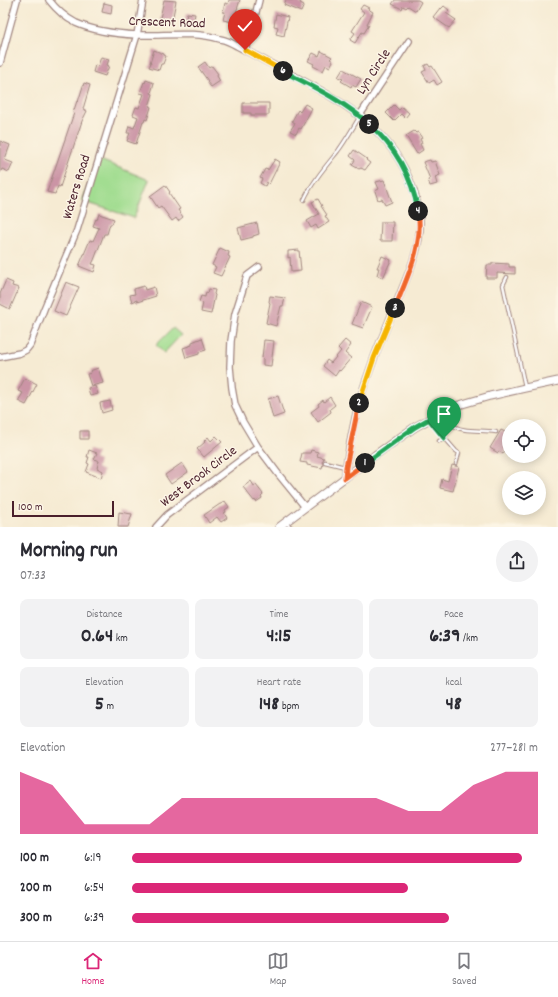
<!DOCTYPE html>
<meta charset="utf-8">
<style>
body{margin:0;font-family:Dekko,sans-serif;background:#f2f2f3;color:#2b2b33;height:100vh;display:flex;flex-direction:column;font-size:15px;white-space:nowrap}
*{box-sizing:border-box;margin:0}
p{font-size:13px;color:#7c7c81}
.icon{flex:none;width:22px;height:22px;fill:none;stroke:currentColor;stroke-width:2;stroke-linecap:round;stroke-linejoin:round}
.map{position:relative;height:527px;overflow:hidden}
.drawer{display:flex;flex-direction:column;background:#fff;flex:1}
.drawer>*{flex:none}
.fabs{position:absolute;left:502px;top:419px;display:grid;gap:8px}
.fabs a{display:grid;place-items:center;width:44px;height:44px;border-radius:50%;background:#fff;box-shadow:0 2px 10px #0003;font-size:20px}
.scale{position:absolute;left:12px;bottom:10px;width:102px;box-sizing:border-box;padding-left:4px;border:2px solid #4a1f2b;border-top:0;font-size:11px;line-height:14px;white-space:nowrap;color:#4a1f2b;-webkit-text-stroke:3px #fcf5e5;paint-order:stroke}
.pin{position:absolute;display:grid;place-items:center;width:34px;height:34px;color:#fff;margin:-41px -17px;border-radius:50% 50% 50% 0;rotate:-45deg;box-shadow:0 0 4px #0007}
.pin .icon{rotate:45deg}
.km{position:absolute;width:20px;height:20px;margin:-10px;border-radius:50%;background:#222;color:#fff;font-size:11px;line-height:20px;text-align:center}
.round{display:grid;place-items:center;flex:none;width:42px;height:42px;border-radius:21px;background:#f2f2f3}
.summary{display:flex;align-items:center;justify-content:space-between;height:68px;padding:0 20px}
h1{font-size:22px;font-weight:700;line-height:30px}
.figures{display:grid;grid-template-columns:repeat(3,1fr);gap:6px;height:68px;padding:4px 20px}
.figures div{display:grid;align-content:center;border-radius:8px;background:#f2f2f3;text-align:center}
.figures b{font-size:20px;font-weight:700}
.figures small{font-size:11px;font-weight:400}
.figures p{font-size:11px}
.chart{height:112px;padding:8px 20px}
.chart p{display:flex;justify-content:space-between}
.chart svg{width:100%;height:72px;margin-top:4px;fill:#db2777;opacity:.7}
ul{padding:0 20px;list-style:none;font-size:13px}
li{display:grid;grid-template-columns:64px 48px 1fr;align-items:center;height:30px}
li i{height:10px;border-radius:5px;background:#db2777}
.tabs{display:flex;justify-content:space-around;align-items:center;height:56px;border-top:1px solid #e1e1e2;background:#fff;font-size:11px;color:#7c7c81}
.tabs a{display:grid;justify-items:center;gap:2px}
.tabs .selected{color:#db2777}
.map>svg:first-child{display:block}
</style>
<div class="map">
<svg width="558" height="527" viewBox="0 0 558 527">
<rect width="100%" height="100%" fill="#fcf5e5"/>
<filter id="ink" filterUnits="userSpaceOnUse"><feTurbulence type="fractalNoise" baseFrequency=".025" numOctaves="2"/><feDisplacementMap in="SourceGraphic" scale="8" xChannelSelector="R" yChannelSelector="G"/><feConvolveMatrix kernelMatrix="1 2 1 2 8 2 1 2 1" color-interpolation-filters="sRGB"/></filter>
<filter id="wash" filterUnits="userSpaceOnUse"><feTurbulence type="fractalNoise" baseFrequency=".012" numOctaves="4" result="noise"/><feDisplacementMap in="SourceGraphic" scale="16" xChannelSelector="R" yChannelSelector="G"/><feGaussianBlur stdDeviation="0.9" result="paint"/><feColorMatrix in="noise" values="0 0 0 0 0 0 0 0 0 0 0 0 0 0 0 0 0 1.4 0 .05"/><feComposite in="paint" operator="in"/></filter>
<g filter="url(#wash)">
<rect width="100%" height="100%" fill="#f6ebd3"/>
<path fill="#a2dd91" stroke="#767e5e" d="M98,159L149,180L134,218L82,201Z
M173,328L181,335L164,353L156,345Z"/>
<g id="blocks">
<path fill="#cb94a5" d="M164,0L176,1L172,21L160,18Z
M229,0H240L233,22L223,20L225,12H223L225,3L228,4Z
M286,0H301L300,3L304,5L301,12L284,5Z
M395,0H418L421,2L416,11L408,6L406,8L403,6L402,9L392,4Z
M104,3L112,5L111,14L102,12Z
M363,5L369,8L368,9L373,12L367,24L369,25L364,33L362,32L355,43L350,40L355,33L352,31L364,12L360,9Z
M444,6L449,10L446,13L456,20L449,28L433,17L440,8L441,9Z
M187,13L195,14L193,24L185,23Z
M276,14L288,17L284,36L276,34L278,27L274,26Z
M154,50L164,54V55L166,56L163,64H161L159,70L149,67L151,63H150Z
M321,51L332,57L330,59L333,61L330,67L326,65L323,71L313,66L314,64L308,61L313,53L319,56Z
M101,57L109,59L107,65L109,66L105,76L93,72L95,65L98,66Z
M205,62L209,68L212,66L218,74L217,76L220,81L211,87L207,82L208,81L198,67Z
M428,64L430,67L432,66L442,82L437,85L434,80L429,83L422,72L426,70L424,66Z
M343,69L361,79L356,87L352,85L351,87L341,81L343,79L338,77Z
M146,80L154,83L151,93L153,94L149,106L151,107L147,120L145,119L144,122H143L136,144L127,141L130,133H127L129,126L134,128L138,117L133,115L136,107L139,108L144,94L140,93L144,82L145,83Z
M84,83L90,85L83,109L87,111L82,121L60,187L58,186L55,194L47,192L74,113H73L77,101L78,102Z
M243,103H269V115H251V113H243Z
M305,104L312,108L301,129L299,128L296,134L290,131L295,123L292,121L298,110L300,112Z
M394,105L399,110L402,107L409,113L405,118L401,114L394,121L386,113Z
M414,131L416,133L418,132L422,138L420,139L422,143L420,144L423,150L417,154L406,136Z
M0,141L10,145L5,159V160L13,163L9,172L2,169L0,173Z
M354,150L367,159L366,160L370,163L365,170L361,168L359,169L352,165L355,160L350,156Z
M275,159L280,162L269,184L267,182L265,186L260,183L262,179L260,178L265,169L268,170Z
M430,160L431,162L435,161L440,175L435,177L437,184L430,186L428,180L430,179L423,162Z
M384,180L392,202L385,205L382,199L378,200L375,191L379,189L376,182Z
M165,185L170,192L169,193L180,209L178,210L183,217L178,221L176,218L172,221L161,206L158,208L150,196Z
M318,199L322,206H321L327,215L325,216L329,222L318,229L316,225L311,228L307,221L319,214L312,202Z
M99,214L114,219L112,224H110L107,234H104L94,260L92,264L96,265L94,272L79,266L90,240L93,241L99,228L93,226L96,219L97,220Z
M381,222H393L392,241H380Z
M257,223L259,234L253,236V237L241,240L238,228Z
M220,248L229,252L228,256L230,257L221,276L213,273L216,267L212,265Z
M299,250L301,271L291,272L290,257L288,258V251Z
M382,256L391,260L383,278L377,275L379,268H377Z
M492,263L509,264V267H515V274L497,273V278H486L487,265H492Z
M6,280L13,283L12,286L19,288L10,309L0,304V294Z
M66,282L79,287L66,316L54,311Z
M144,286L145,290L154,287L156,296L137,302V300L132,302L130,295L135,294L134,289Z
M209,289L215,290L214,294L215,295L211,314L201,312L203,303L199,302L201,296L205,297L206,292L208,293Z
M270,296L285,298L283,306H281L276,326L266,323L270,303L269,302Z
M361,302L372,307L363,328L352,324Z
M202,338L206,350L199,352V354L186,358L183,348L192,345V342Z
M264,340L274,341L271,366L263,365V358H262Z
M345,340L351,345L345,353L351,358L340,371L339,370L335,376L323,366L327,360L331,363L341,351L338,348Z
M98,368L103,383L91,386L87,374L91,373L90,371Z
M25,378L37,384L26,405L18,401L23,393L18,391Z
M95,386L98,394L90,396L88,388Z
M278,396L284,414L273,418L268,399Z
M330,397L335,405L330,409L331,412L318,422L311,412L319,406L318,404L323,400L324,402Z
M110,401L112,410L102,413L100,403Z
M501,430L509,434V438L505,445L508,447L503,454L499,451L498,453L490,448Z
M80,431H88V439H80Z
M216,436L222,442L204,457L197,449L205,442L204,441L208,437L211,441Z
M89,450L97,453L94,459L99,461L97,468L103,471L101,478L86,472L89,464L87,463L89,457H87Z
M311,450L318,452L317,456L324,458L322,462L323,464L322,468L307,465V463L300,462L302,453H310Z
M182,463L188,472L171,484L165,475Z
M452,465L459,467L453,491L440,488L442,479L448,481Z
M251,481L254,486L256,485L263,494L261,496L262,498L256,502L255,500L254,501L243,487Z
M225,501L229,507L225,510L226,512L224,513L227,518L221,522L217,517L209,523L204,515L220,504H221Z
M119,512L132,514L128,527H118Z"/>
</g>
</g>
<g filter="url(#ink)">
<use href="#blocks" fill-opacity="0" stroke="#a0857f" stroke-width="1"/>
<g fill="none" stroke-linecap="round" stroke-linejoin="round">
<g stroke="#a0857f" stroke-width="4.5">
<path id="service" d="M304,200C312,182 326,166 338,151C346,140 353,128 360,116
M507,277L503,285L525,387
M441,414C443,417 446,421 449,423C463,434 480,429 496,432
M429,420L456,451L459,453L456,464
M439,441L444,438
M325,462L345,467
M286,523L291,527"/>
</g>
<g stroke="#a0857f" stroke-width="8">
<path id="minor" d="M49,0C56,9 66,18 76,23C94,31 118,34 137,35C165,36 193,31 220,39C226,40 232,43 237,46C251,53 265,61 279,68C335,98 391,124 413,189C417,200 420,213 420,224C420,246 411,268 403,287C394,311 383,334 374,358C370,370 365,383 361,396C354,419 350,443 346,467L345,478
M245,50L255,16L259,0
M0,63L17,0
M360,115L409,41
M259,267L247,276L235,314L231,341L230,367L232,388L235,405L243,422L258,447L279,475L305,507
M0,357L20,353L26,350L30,345L44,309L77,230L137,35L143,0
M156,527L167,515L258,447"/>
</g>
<g stroke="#a0857f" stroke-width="9">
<path id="tertiary" d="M279,527L375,455L415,427L435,416L459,405L490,396L525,388L558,381"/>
</g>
<use href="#service" stroke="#fff" stroke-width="2.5"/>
<use href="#minor" stroke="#fff" stroke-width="5.5"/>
<use href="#tertiary" stroke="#fff" stroke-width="7"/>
</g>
</g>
<g fill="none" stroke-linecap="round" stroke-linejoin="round" filter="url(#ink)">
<g stroke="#fff" stroke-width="8">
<path id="split-1" d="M365,463L415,427L429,419L444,438"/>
</g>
<g stroke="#fff" stroke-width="8">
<path id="split-2" d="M359,403L346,467L345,478L365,463"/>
</g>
<g stroke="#fff" stroke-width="8">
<path id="split-3" d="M359,403L374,358L395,308"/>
</g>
<g stroke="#fff" stroke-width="8">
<path id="split-4" d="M395,308C407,277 424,245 418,211"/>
</g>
<g stroke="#fff" stroke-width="8">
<path id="split-5" d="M369,124C395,147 412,177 418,211"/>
</g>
<g stroke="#fff" stroke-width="8">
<path id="split-6" d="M283,71C313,87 344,101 369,124"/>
</g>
<g stroke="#fff" stroke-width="8">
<path id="split-7" d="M245,50L283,71"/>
</g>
<use href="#split-1" stroke="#22a559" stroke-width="5"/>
<use href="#split-2" stroke="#f0652b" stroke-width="5"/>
<use href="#split-3" stroke="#f5b400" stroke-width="5"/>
<use href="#split-4" stroke="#f0652b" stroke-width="5"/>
<use href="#split-5" stroke="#22a559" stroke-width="5"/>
<use href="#split-6" stroke="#22a559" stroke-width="5"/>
<use href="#split-7" stroke="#f5b400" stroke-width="5"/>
</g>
<g text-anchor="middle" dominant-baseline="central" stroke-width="3" stroke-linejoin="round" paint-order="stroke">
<g font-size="14" fill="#4a1f2b" stroke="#fcf5e5">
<text transform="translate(167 23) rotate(2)">Crescent Road</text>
<text transform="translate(374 72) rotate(-57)">Lyn Circle</text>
<text transform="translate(77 187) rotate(-73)">Waters Road</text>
<text transform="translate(199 477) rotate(-37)">West Brook Circle</text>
</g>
</g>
</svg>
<div class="fabs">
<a><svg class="icon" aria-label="locate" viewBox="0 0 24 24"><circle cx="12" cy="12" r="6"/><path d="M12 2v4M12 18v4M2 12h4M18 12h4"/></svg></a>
<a><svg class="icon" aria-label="layers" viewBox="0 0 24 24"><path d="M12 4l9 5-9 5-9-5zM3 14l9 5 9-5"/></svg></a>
</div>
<div class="scale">100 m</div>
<div class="pin" style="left:444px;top:438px;background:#1e9e55"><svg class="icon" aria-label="arrive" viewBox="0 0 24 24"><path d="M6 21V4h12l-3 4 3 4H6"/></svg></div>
<div class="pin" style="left:245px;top:50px;background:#d93025"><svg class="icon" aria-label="check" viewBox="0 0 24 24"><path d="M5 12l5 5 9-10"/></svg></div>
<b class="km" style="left:365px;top:463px">1</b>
<b class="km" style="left:359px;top:403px">2</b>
<b class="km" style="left:395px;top:308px">3</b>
<b class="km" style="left:418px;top:211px">4</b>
<b class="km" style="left:369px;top:124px">5</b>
<b class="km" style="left:283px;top:71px">6</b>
</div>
<section class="drawer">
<div class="summary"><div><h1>Morning run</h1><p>07:33</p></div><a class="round"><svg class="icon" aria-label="share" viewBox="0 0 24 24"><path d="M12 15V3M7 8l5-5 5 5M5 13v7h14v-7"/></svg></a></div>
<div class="figures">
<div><p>Distance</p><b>0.64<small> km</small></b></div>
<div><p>Time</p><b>4:15</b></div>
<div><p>Pace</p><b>6:39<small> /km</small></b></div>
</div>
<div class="figures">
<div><p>Elevation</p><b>5<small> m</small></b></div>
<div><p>Heart rate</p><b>148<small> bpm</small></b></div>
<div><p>kcal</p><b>48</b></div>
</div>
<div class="chart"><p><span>Elevation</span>277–281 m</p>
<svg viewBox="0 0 160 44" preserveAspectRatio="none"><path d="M0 44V6L10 14L20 38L30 38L40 38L50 22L60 22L70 22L80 22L90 22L100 22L110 22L120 30L130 30L140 14L150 6L160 6V44z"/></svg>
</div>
<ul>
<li><b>100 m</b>6:19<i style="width:96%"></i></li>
<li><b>200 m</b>6:54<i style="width:68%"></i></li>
<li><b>300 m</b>6:39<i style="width:78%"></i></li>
</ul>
</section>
<nav class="tabs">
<a class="selected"><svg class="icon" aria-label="home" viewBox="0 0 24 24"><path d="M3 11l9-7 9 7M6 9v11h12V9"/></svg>Home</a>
<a><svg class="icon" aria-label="map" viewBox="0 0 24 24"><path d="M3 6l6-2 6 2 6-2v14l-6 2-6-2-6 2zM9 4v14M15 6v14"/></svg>Map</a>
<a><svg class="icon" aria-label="saved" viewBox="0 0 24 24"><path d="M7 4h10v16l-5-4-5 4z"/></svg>Saved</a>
</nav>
